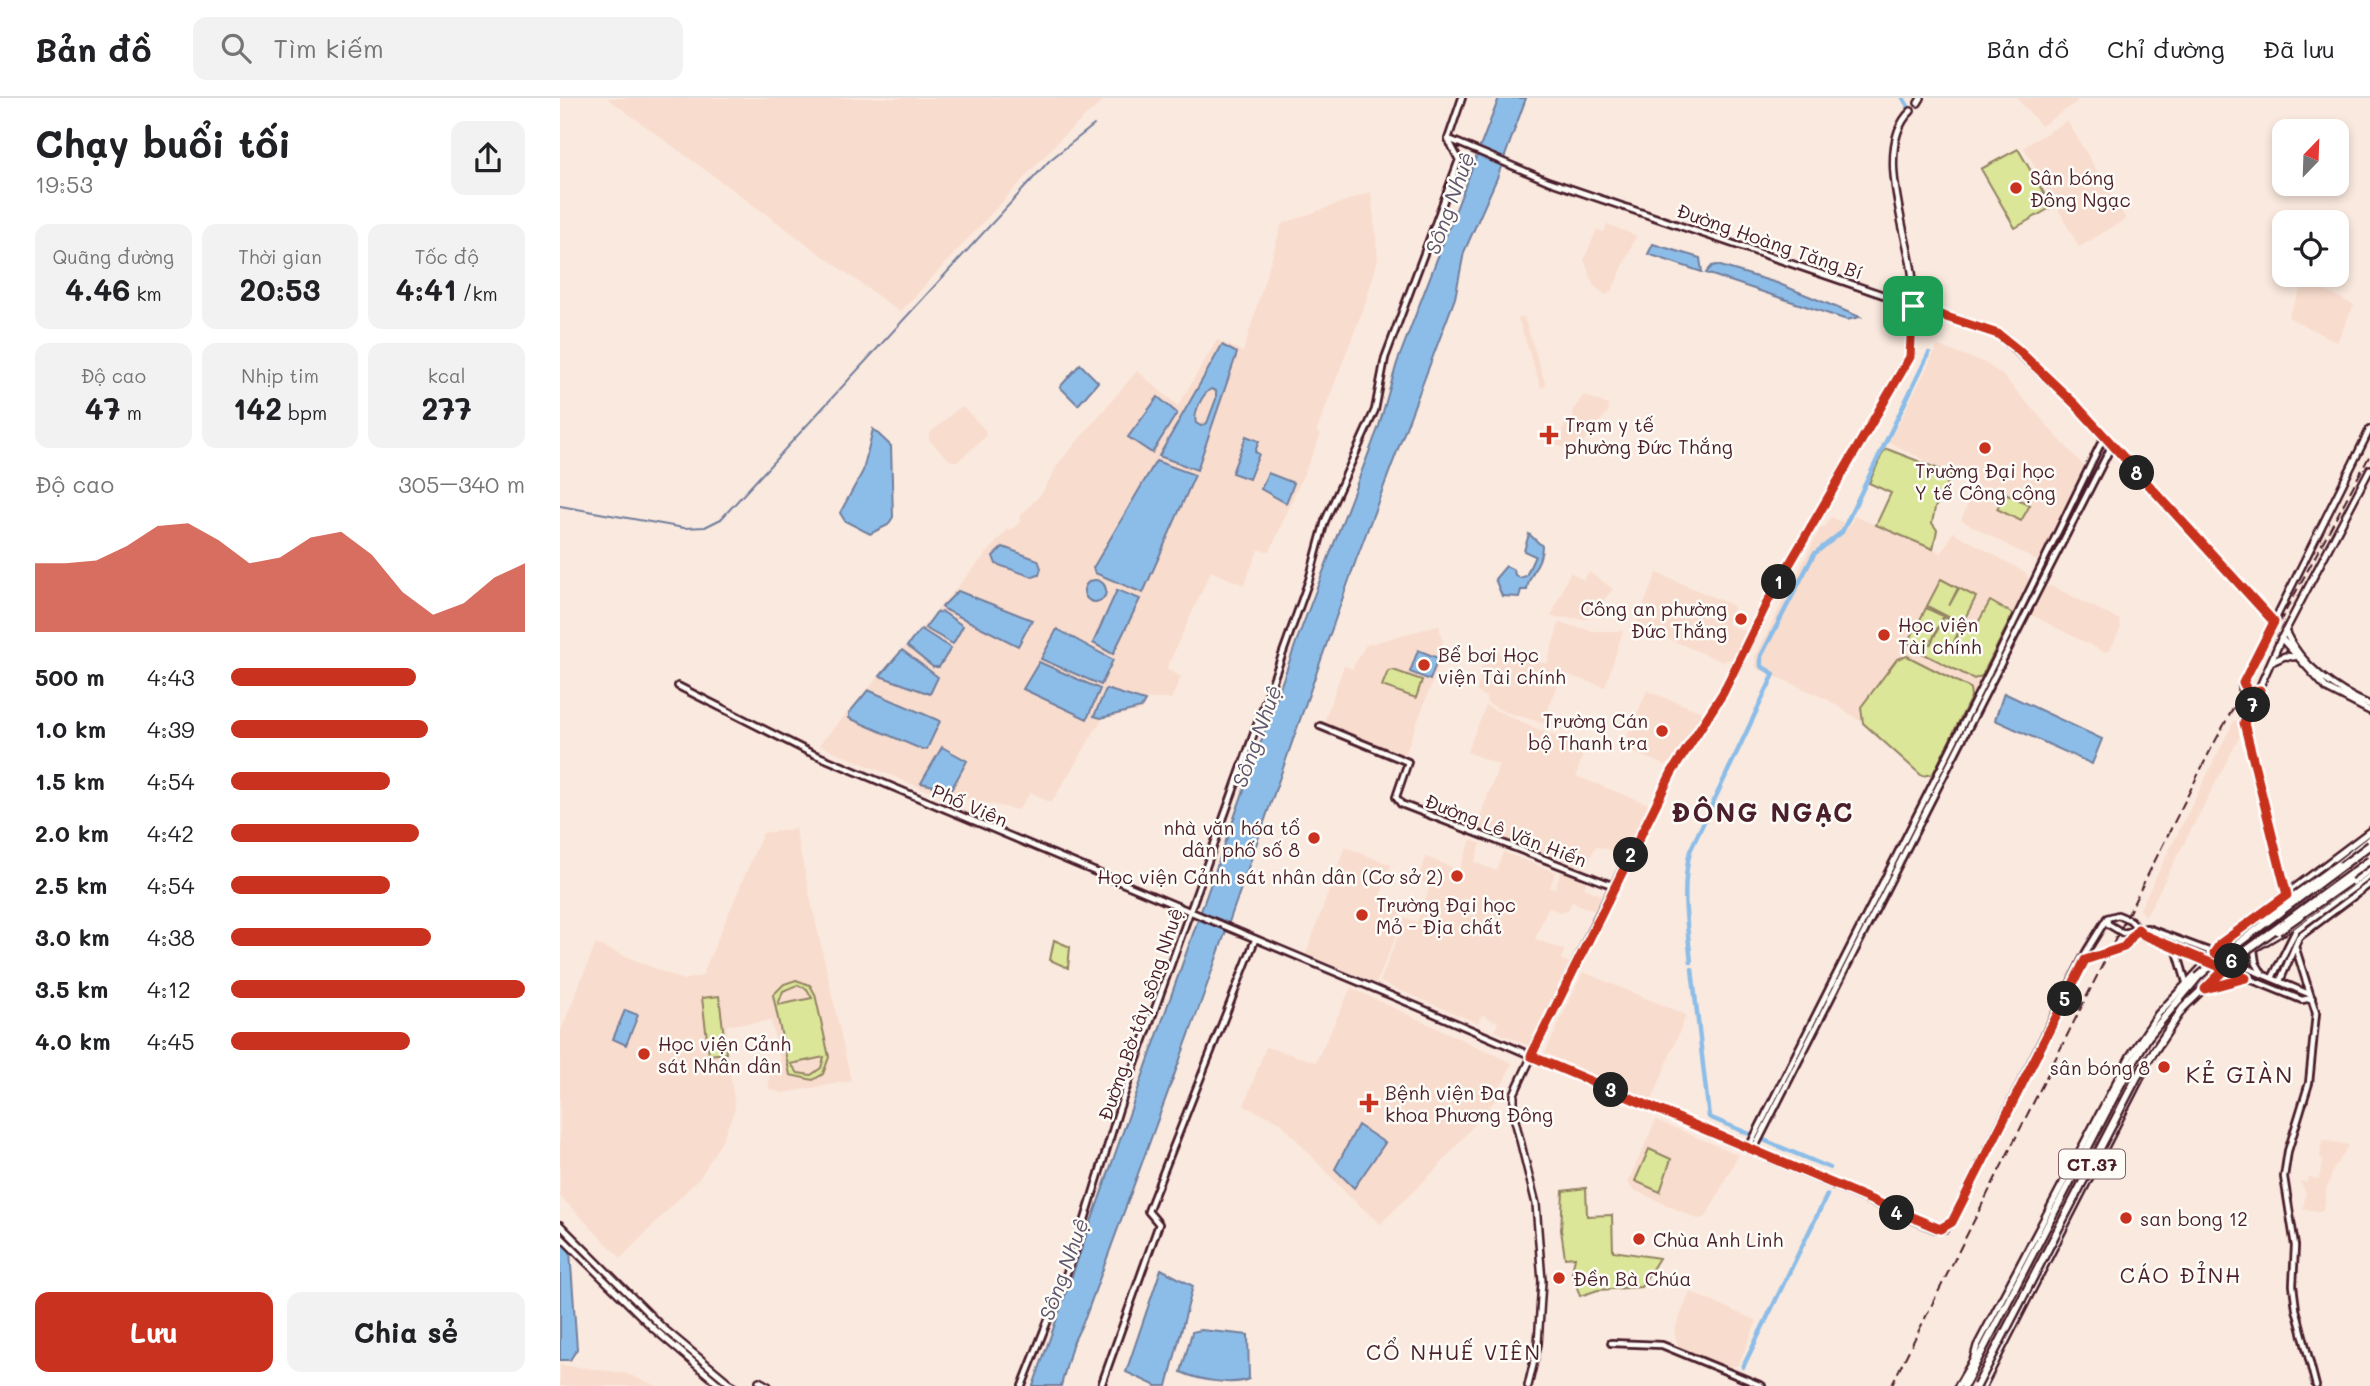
<!DOCTYPE html>
<html lang="vi">
<meta charset="utf-8">
<style>
body{margin:0;font-family:Mali,sans-serif;background:#f2f2f2;color:#202124;height:100vh;display:flex;flex-direction:column;font-size:26px;white-space:nowrap}
*{box-sizing:border-box;margin:0}
p{font-size:23px;color:#757577}
.icon{flex:none;width:38px;height:38px;fill:none;stroke:currentColor;stroke-width:2;stroke-linecap:round;stroke-linejoin:round}
.map{position:relative;flex:1;overflow:hidden}
.panel{display:flex;flex-direction:column;background:#fff;width:560px}
.panel>*{flex:none}
.needle{width:46px;rotate:23deg}
.tools{position:absolute;left:1712px;top:21px;display:grid;gap:14px}
.tools a{display:grid;place-items:center;width:77px;height:77px;border-radius:14px;background:#fff;box-shadow:0 4px 10px #0003;font-size:35px}
.pin{position:absolute;display:grid;place-items:center;width:60px;height:60px;color:#fff;margin:-30px;border-radius:14px;box-shadow:0 4px 10px #0006}
.km{position:absolute;width:35px;height:35px;margin:-18px;border-radius:50%;background:#222;color:#fff;font-size:19px;line-height:35px;text-align:center}
.round{display:grid;place-items:center;flex:none;width:74px;height:74px;border-radius:14px;background:#f2f2f2}
.summary{display:flex;align-items:center;justify-content:space-between;height:119px;padding:0 35px}
h1{font-size:38px;font-weight:800;line-height:52px}
.metrics{display:grid;grid-template-columns:repeat(3,1fr);gap:10px;height:119px;padding:7px 35px}
.metrics div{display:grid;align-content:center;border-radius:14px;background:#f2f2f2;text-align:center}
.metrics b{font-size:30px;font-weight:800}
.metrics small{font-size:19px;font-weight:400}
.metrics p{font-size:19px}
.chart{height:196px;padding:14px 35px}
.chart p{display:flex;justify-content:space-between}
.chart svg{width:100%;height:126px;margin-top:7px;fill:#c8321e;opacity:.7}
.action{display:flex;gap:14px;margin-top:auto;padding:14px 35px}
.action a{flex:1;height:80px;border-radius:14px;background:#c8321e;color:#fff;font-size:28px;font-weight:800;line-height:80px;text-align:center}
.action a+a{background:#f2f2f2;color:#202124}
ul{padding:0 35px;list-style:none;font-size:23px}
li{display:grid;grid-template-columns:112px 84px 1fr;align-items:center;height:52px}
li i{height:18px;border-radius:9px;background:#c8321e}
header{display:flex;align-items:center;gap:42px;box-sizing:border-box;height:98px;padding:0 35px;background:#fff;border-bottom:2px solid #e0e0e0}
header strong{font-size:33px}
nav{display:flex;gap:38px;margin-inline-start:auto;font-size:24px}
.search{width:490px;height:63px;background:#f2f2f2;display:flex;align-items:center;gap:18px;box-sizing:border-box;padding:0 24px;border-radius:14px;color:#757577;font-size:26px}
main{display:flex;flex:1;min-height:0}
.map>svg:first-child{display:block}
</style>
<header>
<strong>Bản đồ</strong>
<div class="search"><svg class="icon" aria-label="search" viewBox="0 0 24 24"><circle cx="10" cy="10" r="6"/><path d="M15 15l6 6"/></svg>Tìm kiếm</div>
<nav><a>Bản đồ</a><a>Chỉ đường</a><a>Đã lưu</a></nav>
</header>
<main>
<section class="panel">
<div class="summary"><div><h1>Chạy buổi tối</h1><p>19:53</p></div><a class="round"><svg class="icon" aria-label="share" viewBox="0 0 24 24"><path d="M12 15V3M7 8l5-5 5 5M5 13v7h14v-7"/></svg></a></div>
<div class="metrics">
<div><p>Quãng đường</p><b>4.46<small> km</small></b></div>
<div><p>Thời gian</p><b>20:53</b></div>
<div><p>Tốc độ</p><b>4:41<small> /km</small></b></div>
</div>
<div class="metrics">
<div><p>Độ cao</p><b>47<small> m</small></b></div>
<div><p>Nhịp tim</p><b>142<small> bpm</small></b></div>
<div><p>kcal</p><b>277</b></div>
</div>
<div class="chart"><p><span>Độ cao</span>305–340 m</p>
<svg viewBox="0 0 160 44" preserveAspectRatio="none"><path d="M0 44V20L10 20L20 19L30 14L40 7L50 6L60 12L70 20L80 18L90 11L100 9L110 17L120 30L130 38L140 34L150 25L160 20V44z"/></svg>
</div>
<ul>
<li><b>500 m</b>4:43<i style="width:63%"></i></li>
<li><b>1.0 km</b>4:39<i style="width:67%"></i></li>
<li><b>1.5 km</b>4:54<i style="width:54%"></i></li>
<li><b>2.0 km</b>4:42<i style="width:64%"></i></li>
<li><b>2.5 km</b>4:54<i style="width:54%"></i></li>
<li><b>3.0 km</b>4:38<i style="width:68%"></i></li>
<li><b>3.5 km</b>4:12<i style="width:100%"></i></li>
<li><b>4.0 km</b>4:45<i style="width:61%"></i></li>
</ul>
<div class="action"><a>Lưu</a><a>Chia sẻ</a></div>
</section>
<div class="map">
<svg width="1810" height="1288" viewBox="0 0 1810 1288">
<rect width="100%" height="100%" fill="#fae9de"/>
<filter id="ink" filterUnits="userSpaceOnUse"><feTurbulence type="fractalNoise" baseFrequency=".0143" numOctaves="2"/><feDisplacementMap in="SourceGraphic" scale="14" xChannelSelector="R" yChannelSelector="G"/><feConvolveMatrix kernelMatrix="1 2 1 2 8 2 1 2 1" color-interpolation-filters="sRGB"/></filter>
<g filter="url(#ink)">
<path fill="#f8dccd" d="M47,0H546L503,38L340,214Z
M1457,0H1515L1517,4L1481,28Z
M1507,23L1566,121L1519,149L1464,49Z
M811,94L818,161L806,203L756,334L761,336L710,453L698,452L684,487L651,473L606,571L621,579L611,601H587L582,612L542,621L491,705L471,694L458,712L363,691L259,647L448,431L451,433L461,423L459,420L482,395L499,365L577,273L618,308L657,242L683,254L722,126Z
M1047,126L1076,138L1052,193L1046,197L1034,188L1024,161L1037,132L1044,134Z
M1749,185L1794,207L1777,244L1728,219L1743,187Z
M964,219L986,288L981,290L958,220Z
M1378,248L1425,265L1441,276L1527,372L1483,460L1475,462L1401,422L1416,388L1329,344Z
M1024,297L1048,307L1049,312L1015,355L996,346L1005,326L1013,321L1014,311Z
M399,310H404L426,333L425,339L398,363H391L369,342V336Z
M1294,418L1382,455L1393,434L1466,475L1469,484L1373,676L1362,678L1305,626L1267,601L1196,570L1195,559L1260,431L1265,429L1271,419L1290,428Z
M1010,474L1023,482L1029,474L1053,491L1028,521L991,519Z
M1097,475L1174,508L1167,526L1187,534L1175,559L1163,564L1081,529L1077,522Z
M1492,488L1559,522L1561,529L1550,552L1544,554L1470,516L1483,490Z
M999,525L1033,533H1063L1045,589L1002,575L983,625L946,614L927,605L926,599L917,594L925,551L987,566Z
M879,527L883,548L880,564L844,659L763,627L784,568L792,571L806,547Z
M1087,593L1145,615L1118,661L1105,667L1062,650Z
M926,608L986,635L1026,647L1016,678L1090,707L1061,756L1036,748L1025,770L916,730L939,667L907,654Z
M1680,622L1683,632L1586,818L1580,811L1674,623Z
M235,731L291,983L223,995L209,991V969L221,966L211,923L167,927L166,946L175,1011L160,1046L140,1079L61,1160L0,1098V935L36,846L123,882L142,878L203,735Z
M911,742L921,746L914,764L936,773L943,754L995,774L990,790L995,791L1002,771L1027,781L1024,790L1042,798L1035,813L1012,804L1007,813L1000,814L988,809L975,841L1004,852L1001,861L1013,867L974,946L970,948L935,933L938,924L922,917L918,925L820,884L845,820L857,824L867,797L870,787L858,782L866,759L899,772Z
M785,749L831,767L820,798L843,808L837,836L816,885L746,856Z
M1023,874L1126,917L1092,1002L985,955Z
M791,890L952,965L935,1002L877,1070L820,1126L787,1096L719,1023L684,1008L706,949L756,964Z
M1096,1022L1178,1057L1146,1119L1138,1121L1072,1091L1068,1084Z
M1762,1042L1789,1047L1774,1070L1766,1092L1764,1110L1760,1114L1743,1110L1746,1095L1740,1083L1747,1085L1748,1079L1759,1081L1763,1061L1760,1059Z
M1130,1194L1197,1223L1178,1267L1168,1269L1119,1249L1114,1234Z
M0,1267L64,1275L97,1288H0Z"/>
<path fill="#dbe698" stroke="#928262" stroke-width="2" fill-rule="evenodd" d="M1458,51L1492,109L1455,130L1421,71Z
M1327,351L1392,376L1375,410L1372,425L1377,432L1373,451L1316,427L1331,395L1309,385L1323,354Z
M1445,395L1470,407L1461,423L1437,411Z
M1381,481L1398,490L1389,508L1399,490L1416,499L1402,526L1367,508Z
M1430,503L1453,516L1422,578L1414,581L1352,550L1349,543L1366,510L1383,518L1370,547L1384,519L1401,528L1391,551L1403,527L1414,532Z
M1347,558L1410,590L1411,599L1373,676L1362,678L1303,625L1301,609L1337,561Z
M833,572L862,582L856,600L822,588L828,573Z
M494,842L510,849L508,870L490,862Z
M236,882L250,887L255,896L269,959L263,976L253,982L230,977L213,897L224,886ZM237,887L247,891L252,900L218,907L223,893ZM264,959L261,970L251,977L238,975L231,966Z
M159,898L166,955L149,957L142,900Z
M1089,1051L1111,1061L1100,1094L1075,1083Z
M1026,1090L1027,1118L1052,1117L1053,1153L1099,1160L1081,1189L1038,1192L1020,1198L1012,1175L1015,1159L1005,1160L1001,1132L1003,1093Z"/>
<path fill="#8cbde8" stroke="#727e9c" stroke-width="2" fill-rule="evenodd" d="M939,0H966L937,80L904,154L895,200L796,462L641,904L525,1220L512,1247L501,1288H473L737,542L819,328L837,265Z
M1093,146L1140,160L1142,174L1088,156Z
M1157,167L1217,185L1300,219L1287,222L1146,175L1152,168Z
M662,247L677,255L637,372L599,358ZM651,291L656,293V301L647,325L641,328L636,325C633,315 642,296 651,291Z
M520,266L538,284L518,307L500,289Z
M598,299L617,315L592,355L568,339Z
M313,331L331,348L333,419L328,427L310,436L285,423L280,415L303,373Z
M686,338L699,343L695,354L699,356L689,381L672,375Z
M596,363L635,377L583,495L535,475L533,470Z
M708,375L734,385L726,405L701,391Z
M969,436L982,448C982,466 968,476 967,492H961L959,499L942,498L935,481L946,468L954,472L955,477L960,480L966,478L975,458L964,453Z
M443,449L478,462L481,470L479,477L473,479L436,466L433,458Z
M524 493a11 11 0 1 1 22 0a11 11 0 1 1-22 0Z
M557,492L580,501L553,556L533,545Z
M398,493L472,522L458,548L386,512L382,509Z
M383,514L403,528L393,546L365,530L376,515Z
M361,531L391,550L379,569H373L347,548Z
M497,531L553,562L541,587L481,561Z
M342,552L378,579L370,596L320,578Z
M858,552L878,560L870,582L850,574Z
M479,564L540,591L527,621L463,591Z
M546,591L585,603L581,610L541,620L534,618Z
M308,592L380,623L367,651L363,652L289,620V615Z
M1444,595L1542,641L1532,666L1435,622Z
M382,649L407,663L391,692L361,685Z
M65,912L78,917L66,947L53,941Z
M798,1027L825,1045L794,1090L775,1071Z
M0,1140L10,1153L17,1251L10,1262H0Z
M601,1171L633,1188L607,1288H596L566,1274Z
M641,1232L688,1237L689,1281C673,1288 638,1282 621,1274L632,1234Z"/>
<g fill="none" stroke-linecap="round" stroke-linejoin="round">
<path stroke="#727e9c" stroke-width="2" d="M0,408L124,430L145,429L161,421L490,62L534,27"/>
<path stroke="#8cbde8" stroke-width="4.5" d="M1343,0L1351,13
M1131,864C1127,826 1121,791 1130,753L1214,576L1201,568V558L1254,456L1282,434L1369,255
M1132,871L1149,1019L1270,1070
M1183,1269L1267,1097"/>
<g stroke="#4a1f2b" stroke-width="10">
<path id="minor" d="M888,41L902,0
M889,41L988,83L1438,236L1515,306L1714,524
M118,588L249,654L856,908L1375,1131H1385L1392,1123L1526,854L1547,820
M760,628L848,664L836,699L841,706L1054,788
M1547,820L1548,826L1563,835L1587,830L1654,855
M1547,820L1558,817L1570,822L1584,837L1647,862
M1735,848L1756,915L1749,985L1728,1053L1724,1079L1735,1148L1733,1187L1736,1211L1756,1288
M1616,850L1626,884
M1694,852L1696,865L1702,875
M1525,862L1564,850L1577,832
M1673,864L1749,896
M1665,871L1742,902L1752,900
M1712,880L1736,832L1810,778
M1720,883L1739,839L1810,786
M1646,891L1684,881
M1188,1051L1440,553L1544,339
M1193,1053L1552,347
M1051,1245L1102,1247L1202,1288
M462,1288L515,1154L559,1011L749,482L765,423L815,312L825,260L899,62L888,41
M541,1288L599,1126L588,1113L695,842"/>
</g>
<g stroke="#4a1f2b" stroke-width="10">
<path id="major" d="M1358,5L1361,0
M1725,533C1741,568 1776,593 1810,607
M1721,540L1767,591L1810,613
M1714,563L1725,558L1734,559
M1683,585L1689,594L1698,593
M1685,622L1721,541L1810,371
M1727,797L1684,625L1682,588L1810,331
M1673,863L1730,829L1810,772
M0,1127L102,1229L173,1288
M0,1138L94,1231L161,1288
M1414,1259L1417,1248L1570,958L1598,916L1658,852L1660,846L1810,733
M199,1283L208,1288
M968,1288L978,1246L982,1183L976,1106L954,1018V996L1037,820L1112,674L1163,595L1208,503L1350,259C1354,232 1356,201 1352,174C1346,131 1314,47 1351,13
M1398,1288L1416,1257
M1423,1288L1584,973"/>
</g>
<g stroke="#4a1f2b" stroke-width="11">
<path id="highway" d="M1777,767L1810,741
M1789,783L1810,768
M1404,1288L1567,974L1588,939L1638,879"/>
</g>
<use href="#minor" stroke="#fdfcf7" stroke-width="4.5"/>
<use href="#major" stroke="#fdfcf7" stroke-width="5"/>
<use href="#highway" stroke="#fdfcf7" stroke-width="6"/>
<path stroke="#4a1f2b" stroke-width="2" stroke-dasharray="10 5" stroke-linecap="butt" d="M1331,1288L1651,651L1810,357"/>
<g stroke="#4a1f2b" stroke-width="11" stroke-linecap="butt">
<path id="highway-bridge" d="M1702,821L1777,767
M1718,833L1789,783
M1638,879L1664,856L1810,747
M1417,1288L1577,979L1623,910L1672,863L1810,762"/>
</g>
<use href="#highway-bridge" stroke="#fdfcf7" stroke-width="6"/>
</g>
</g>
<g fill="none" stroke-linecap="round" stroke-linejoin="round" filter="url(#ink)">
<g stroke="#fff" stroke-width="14">
<path id="route" d="M1353,208L1350,259L1208,503L1163,595L1112,674L971,958L1380,1131L1392,1124L1525,862L1564,849L1578,831L1584,837L1665,871L1645,891L1686,880L1665,871L1673,864L1654,855L1660,846L1727,797L1684,625L1700,592L1689,594L1683,585L1714,524L1515,306L1457,251L1438,236L1353,208"/>
</g>
<use href="#route" stroke="#c8321e" stroke-width="9"/>
</g>
<g fill="#c8321e" stroke="#fdfcf7" stroke-width="2.5">
<circle cx="1456" cy="90" r="7"/>
<path d="M985.5 326.5h7v7h7v7h-7v7h-7v-7h-7v-7h7z"/>
<circle cx="1425" cy="350" r="7"/>
<circle cx="1181" cy="521" r="7"/>
<circle cx="1324" cy="537" r="7"/>
<circle cx="864" cy="567" r="7"/>
<circle cx="1102" cy="633" r="7"/>
<circle cx="754" cy="740" r="7"/>
<circle cx="897" cy="778" r="7"/>
<circle cx="802" cy="817" r="7"/>
<circle cx="84" cy="956" r="7"/>
<circle cx="1604" cy="969" r="7"/>
<path d="M805.5 994.5h7v7h7v7h-7v7h-7v-7h-7v-7h7z"/>
<circle cx="1566" cy="1120" r="7"/>
<circle cx="1079" cy="1141" r="7"/>
<circle cx="999" cy="1180" r="7"/>
</g>
<g text-anchor="middle" dominant-baseline="central" stroke-width="5" stroke-linejoin="round" paint-order="stroke">
<rect fill="#fdfcf7" stroke="#806168" stroke-width="2" x="1499" y="1051.5" width="66" height="29" rx="5"/>
<g font-size="18" font-weight="bold" fill="#4a1f2b">
<text x="1532" y="1066">CT.37</text>
</g>
<g font-size="19" fill="#4a1f2b" stroke="#fdfcf7" text-anchor="start">
<text x="1470" y="79">Sân bóng<tspan x="1470" dy="22">Đông Ngạc</tspan></text>
<text x="1005" y="326">Trạm y tế<tspan x="1005" dy="22">phường Đức Thắng</tspan></text>
<text x="1425" y="372" text-anchor="middle">Trường Đại học<tspan x="1425" dy="22">Y tế Công cộng</tspan></text>
<text x="1167" y="510" text-anchor="end">Công an phường<tspan x="1167" dy="22">Đức Thắng</tspan></text>
<text x="1338" y="526">Học viện<tspan x="1338" dy="22">Tài chính</tspan></text>
<text x="878" y="556">Bể bơi Học<tspan x="878" dy="22">viện Tài chính</tspan></text>
<text x="1088" y="622" text-anchor="end">Trường Cán<tspan x="1088" dy="22">bộ Thanh tra</tspan></text>
<text x="740" y="729" text-anchor="end">nhà văn hóa tổ<tspan x="740" dy="22">dân phố số 8</tspan></text>
<text x="883" y="778" text-anchor="end">Học viện Cảnh sát nhân dân (Cơ sở 2)</text>
<text x="816" y="806">Trường Đại học<tspan x="816" dy="22">Mỏ - Địa chất</tspan></text>
<text x="98" y="945">Học viện Cảnh<tspan x="98" dy="22">sát Nhân dân</tspan></text>
<text x="1590" y="969" text-anchor="end">sân bóng 8</text>
<text x="825" y="994">Bệnh viện Đa<tspan x="825" dy="22">khoa Phương Đông</tspan></text>
<text x="1580" y="1120">san bong 12</text>
<text x="1093" y="1141">Chùa Anh Linh</text>
<text x="1013" y="1180">Đền Bà Chúa</text>
</g>
<g font-size="19" fill="#4a1f2b" stroke="#fdfcf7">
<text transform="translate(1210 143) rotate(19)">Đường Hoàng Tăng Bí</text>
<text transform="translate(410 707) rotate(23)">Phố Viên</text>
<text transform="translate(946 732) rotate(21)">Đường Lê Văn Hiến</text>
<text transform="translate(580 916) rotate(-71)">Đường Bờ tây sông Nhuệ</text>
</g>
<g font-size="21" font-style="italic" fill="#61566d" stroke="#fdfcf7">
<text transform="translate(889 105) rotate(-70)">Sông Nhuệ</text>
<text transform="translate(696 638) rotate(-70)">Sông Nhuệ</text>
<text transform="translate(503 1171) rotate(-70)">Sông Nhuệ</text>
</g>
<g font-size="21" letter-spacing="2" fill="#4a1f2b" stroke="#fdfcf7">
<text x="1621" y="1176">CÁO ĐỈNH</text>
<text x="894" y="1253">CỔ NHUẾ VIÊN</text>
</g>
<g font-size="23" letter-spacing="2" fill="#4a1f2b" stroke="#fdfcf7">
<text x="1680" y="976">KẺ GIÀN</text>
</g>
<g font-size="26" font-weight="bold" letter-spacing="2" fill="#4a1f2b" stroke="#fdfcf7">
<text x="1203" y="714">ĐÔNG NGẠC</text>
</g>
</g>
</svg>
<div class="tools">
<a><svg class="needle" viewBox="-14 -14 28 28"><path d="M0-13l5 13h-10z" fill="#e53935"/><path d="M0 13l5-13h-10z" fill="#757577"/></svg></a>
<a><svg class="icon" aria-label="locate" viewBox="0 0 24 24"><circle cx="12" cy="12" r="6"/><path d="M12 2v4M12 18v4M2 12h4M18 12h4"/></svg></a>
</div>
<div class="pin" style="left:1353px;top:208px;background:#1e9e55"><svg class="icon" aria-label="arrive" viewBox="0 0 24 24"><path d="M6 21V4h12l-3 4 3 4H6"/></svg></div>
<b class="km" style="left:1219px;top:484px">1</b>
<b class="km" style="left:1071px;top:757px">2</b>
<b class="km" style="left:1051px;top:992px">3</b>
<b class="km" style="left:1337px;top:1115px">4</b>
<b class="km" style="left:1505px;top:901px">5</b>
<b class="km" style="left:1672px;top:863px">6</b>
<b class="km" style="left:1693px;top:607px">7</b>
<b class="km" style="left:1577px;top:375px">8</b>
</div>
</main>
